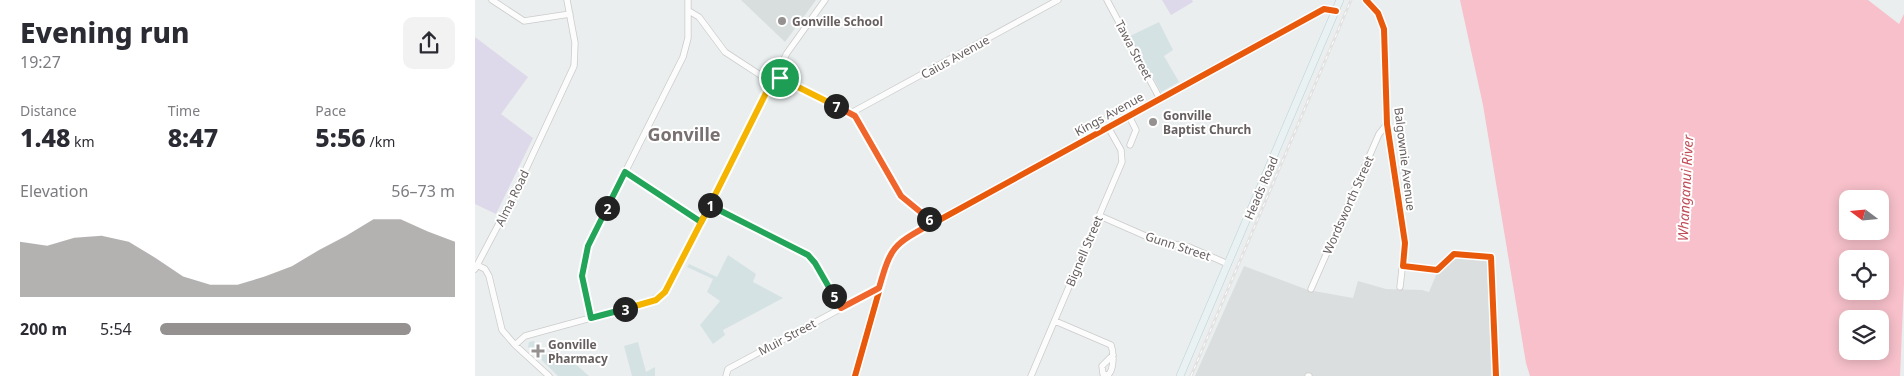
<!DOCTYPE html>
<meta charset="utf-8">
<style>
body{margin:0;font-family:"Noto Sans",sans-serif;background:#f2f2f3;color:#2b2b33;height:100vh;display:flex;flex-direction:column;font-size:19px;white-space:nowrap}
*{box-sizing:border-box;margin:0}
p{font-size:16px;color:#7c7c81}
.icon{flex:none;width:28px;height:28px;fill:none;stroke:currentColor;stroke-width:2;stroke-linecap:round;stroke-linejoin:round}
.map{position:relative;flex:1;overflow:hidden}
.panel{display:flex;flex-direction:column;background:#fff;width:475px}
.panel>*{flex:none}
.needle{width:32px;rotate:286deg}
.tools{position:absolute;left:1364px;top:190px;display:grid;gap:10px}
.tools a{display:grid;place-items:center;width:50px;height:50px;border-radius:10px;background:#fff;box-shadow:0 2px 12px #0003;font-size:25px}
.pin{position:absolute;display:grid;place-items:center;width:42px;height:42px;color:#fff;margin:-21px;border:2px solid #fff;border-radius:50%;box-shadow:0 1px 5px #0007}
.km{position:absolute;width:25px;height:25px;margin:-12px;border-radius:50%;background:#222;color:#fff;font-size:14px;line-height:25px;text-align:center}
.round{display:grid;place-items:center;flex:none;width:52px;height:52px;border-radius:10px;background:#f2f2f3}
.summary{display:flex;align-items:center;justify-content:space-between;height:85px;padding:0 20px}
h1{font-size:28px;font-weight:800;line-height:38px}
.metrics{display:grid;grid-template-columns:repeat(3,1fr);gap:8px;height:85px;padding:5px 20px}
.metrics div{display:grid;align-content:center}
.metrics b{font-size:25px;font-weight:800}
.metrics small{font-size:14px;font-weight:400}
.metrics p{font-size:14px}
.chart{height:140px;padding:10px 20px}
.chart p{display:flex;justify-content:space-between}
.chart svg{width:100%;height:90px;margin-top:5px;fill:#959191;opacity:.7}
ul{padding:0 20px;list-style:none;font-size:16px}
li{display:grid;grid-template-columns:80px 60px 1fr;align-items:center;height:38px}
li i{height:12px;border-radius:6px;background:#959191}
main{display:flex;flex:1;min-height:0}
.map>svg:first-child{display:block}
</style>
<main>
<section class="panel">
<div class="summary"><div><h1>Evening run</h1><p>19:27</p></div><a class="round"><svg class="icon" aria-label="share" viewBox="0 0 24 24"><path d="M12 15V3M7 8l5-5 5 5M5 13v7h14v-7"/></svg></a></div>
<div class="metrics">
<div><p>Distance</p><b>1.48<small> km</small></b></div>
<div><p>Time</p><b>8:47</b></div>
<div><p>Pace</p><b>5:56<small> /km</small></b></div>
</div>
<div class="chart"><p><span>Elevation</span>56–73 m</p>
<svg viewBox="0 0 160 44" preserveAspectRatio="none"><path d="M0 44V17L10 19L20 15L30 14L40 17L50 25L60 34L70 38L80 38L90 34L100 29L110 21L120 14L130 6L140 6L150 12L160 17V44z"/></svg>
</div>
<ul>
<li><b>200 m</b>5:54<i style="width:85%"></i></li>
</ul>
</section>
<div class="map">
<svg width="1429" height="376" viewBox="0 0 1429 376">
<rect width="100%" height="100%" fill="#eaeeee"/>
<path fill="#d5e2e4" d="M684,22L698,50L689,56L704,82L686,92L655,36Z
M253,255L281,274L278,282L308,298L248,330L250,335L238,344L225,325L245,301L232,292L238,279L212,267L214,264L242,277Z
M59,341L81,363L89,354L114,376H83L53,347L54,342Z
M163,342L171,372L180,367V376H157L149,346Z"/>
<path fill="#dadede" d="M975,257L1012,261L1017,376H720L769,266L833,290L878,298L883,281L911,289L947,290L954,292L964,268L972,264Z"/>
<path fill="#d8dede" d="M266,0H341L310,42Z"/>
<path fill="#ddd8ea" d="M687,0H717L718,2L696,15Z
M0,37L53,77L26,114L58,138L21,214L0,204Z"/>
<path fill="#f7c0ca" fill-rule="evenodd" d="M985,0H1393L1424,24L1429,14V283L1425,376H1055L1051,363L1008,105ZM1372,199H1405V231H1372ZM1372,259H1405V291H1372ZM1372,319H1405V351H1372Z"/>
<g fill="none" stroke-linecap="round" stroke-linejoin="round">
<g stroke="#cbcbcb" stroke-width="7">
<path id="minor" d="M17,0L49,21L95,14
M632,0L685,99
M891,0L903,13L909,29L912,124L930,243L925,287
M214,11L224,17L250,52L296,82
M300,75L381,116L426,196C435,207 449,211 456,224
M376,113L583,0
M654,116L661,130L655,145
M150,172L226,222
M235,205L333,255L341,263L366,308
M625,216L682,241L714,247L753,264
M2,265L10,269L14,276L27,330L40,345L74,376
M0,269L37,199L99,66L100,43L92,0
M836,289L904,134L912,124
M116,317L107,276L113,246L208,57L213,38V0
M580,321L636,345C639,353 639,370 633,375L628,374L627,366L638,355
M40,345L50,336L174,302L190,292L312,53L350,0
M251,376L253,369L404,288
M380,376L414,256L426,241L849,9L861,11
M556,376L647,162L646,150L633,127
M833,376H834"/>
</g>
<g stroke="#b9d2d5" stroke-width="8">
<path id="major" d="M705,376L865,0"/>
</g>
<use href="#minor" stroke="#fcfcfc" stroke-width="5.5"/>
<use href="#major" stroke="#eaf1f3" stroke-width="7"/>
<g stroke="#e2e2e2" stroke-width="3">
<path id="rail" d="M716,376L876,0"/>
</g>
<use href="#rail" stroke="#fff" stroke-width="1" stroke-dasharray="4" stroke-linecap="butt"/>
<g stroke="#fff" stroke-width="9">
<path id="cycleway" d="M891,0L903,13L909,29L912,124L930,243L928,266L962,270L979,254L1016,257L1021,376
M380,376L414,256L426,241L849,9L861,11"/>
</g>
<use href="#cycleway" stroke="#e8590c" stroke-width="6"/>
</g>
<g fill="none" stroke-linecap="round" stroke-linejoin="round">
<g stroke="#fff" stroke-width="10">
<path id="split-1" d="M235,205L300,75L305,78"/>
</g>
<g stroke="#fff" stroke-width="10">
<path id="split-2" d="M132,208L150,172L226,222L235,205"/>
</g>
<g stroke="#fff" stroke-width="10">
<path id="split-3" d="M132,208L113,246L107,276L116,318L150,309"/>
</g>
<g stroke="#fff" stroke-width="10">
<path id="split-4" d="M150,309L181,300L190,292L235,205L242,209"/>
</g>
<g stroke="#fff" stroke-width="10">
<path id="split-5" d="M242,209L333,255L340,263L359,296"/>
</g>
<g stroke="#fff" stroke-width="10">
<path id="split-6" d="M359,296L366,308L404,288C416,246 418,245 456,224L454,219"/>
</g>
<g stroke="#fff" stroke-width="10">
<path id="split-7" d="M361,106L380,116L426,196L454,219"/>
</g>
<g stroke="#fff" stroke-width="10">
<path id="split-8" d="M305,78L361,106"/>
</g>
<use href="#split-1" stroke="#f5b400" stroke-width="6"/>
<use href="#split-2" stroke="#22a559" stroke-width="6"/>
<use href="#split-3" stroke="#22a559" stroke-width="6"/>
<use href="#split-4" stroke="#f5b400" stroke-width="6"/>
<use href="#split-5" stroke="#22a559" stroke-width="6"/>
<use href="#split-6" stroke="#f0652b" stroke-width="6"/>
<use href="#split-7" stroke="#f0652b" stroke-width="6"/>
<use href="#split-8" stroke="#f5b400" stroke-width="6"/>
</g>
<g fill="#959191" stroke="#fff" stroke-width="2">
<circle cx="307" cy="21" r="5"/>
<circle cx="678" cy="122" r="5"/>
<path d="M60.5 343.5h5v5h5v5h-5v5h-5v-5h-5v-5h5z"/>
</g>
<g text-anchor="middle" dominant-baseline="central" stroke-width="4" stroke-linejoin="round" paint-order="stroke">
<g font-size="12" font-weight="bold" fill="#675f5f" stroke="#fff" text-anchor="start">
<text x="317" y="21">Gonville School</text>
<text x="688" y="115">Gonville<tspan x="688" dy="14">Baptist Church</tspan></text>
<text x="73" y="344">Gonville<tspan x="73" dy="14">Pharmacy</tspan></text>
</g>
<g font-size="12" fill="#675f5f" stroke="#fff">
<text transform="translate(659 50) rotate(62)">Tawa Street</text>
<text transform="translate(480 57) rotate(-29)">Caius Avenue</text>
<text transform="translate(634 114) rotate(-29)">Kings Avenue</text>
<text transform="translate(930 159) rotate(83)">Balgownie Avenue</text>
<text transform="translate(786 188) rotate(-67)">Heads Road</text>
<text transform="translate(37 198) rotate(-64)">Alma Road</text>
<text transform="translate(873 205) rotate(-66)">Wordsworth Street</text>
<text transform="translate(703 246) rotate(18)">Gunn Street</text>
<text transform="translate(609 251) rotate(-67)">Bignell Street</text>
<text transform="translate(312 337) rotate(-28)">Muir Street</text>
</g>
<g font-size="14" font-style="italic" fill="#c14d58" stroke="#fff">
<text transform="translate(1210 188) rotate(-87)">Whanganui River</text>
</g>
<g font-size="18" font-weight="bold" fill="#797071" stroke="#fff">
<text x="209" y="134">Gonville</text>
</g>
</g>
</svg>
<div class="tools">
<a><svg class="needle" viewBox="-14 -14 28 28"><path d="M0-13l5 13h-10z" fill="#e53935"/><path d="M0 13l5-13h-10z" fill="#7c7c81"/></svg></a>
<a><svg class="icon" aria-label="locate" viewBox="0 0 24 24"><circle cx="12" cy="12" r="6"/><path d="M12 2v4M12 18v4M2 12h4M18 12h4"/></svg></a>
<a><svg class="icon" aria-label="layers" viewBox="0 0 24 24"><path d="M12 4l9 5-9 5-9-5zM3 14l9 5 9-5"/></svg></a>
</div>
<div class="pin" style="left:305px;top:78px;background:#1e9e55"><svg class="icon" aria-label="arrive" viewBox="0 0 24 24"><path d="M6 21V4h12l-3 4 3 4H6"/></svg></div>
<b class="km" style="left:235px;top:205px">1</b>
<b class="km" style="left:132px;top:208px">2</b>
<b class="km" style="left:150px;top:309px">3</b>
<b class="km" style="left:359px;top:296px">5</b>
<b class="km" style="left:454px;top:219px">6</b>
<b class="km" style="left:361px;top:106px">7</b>
</div>
</main>
